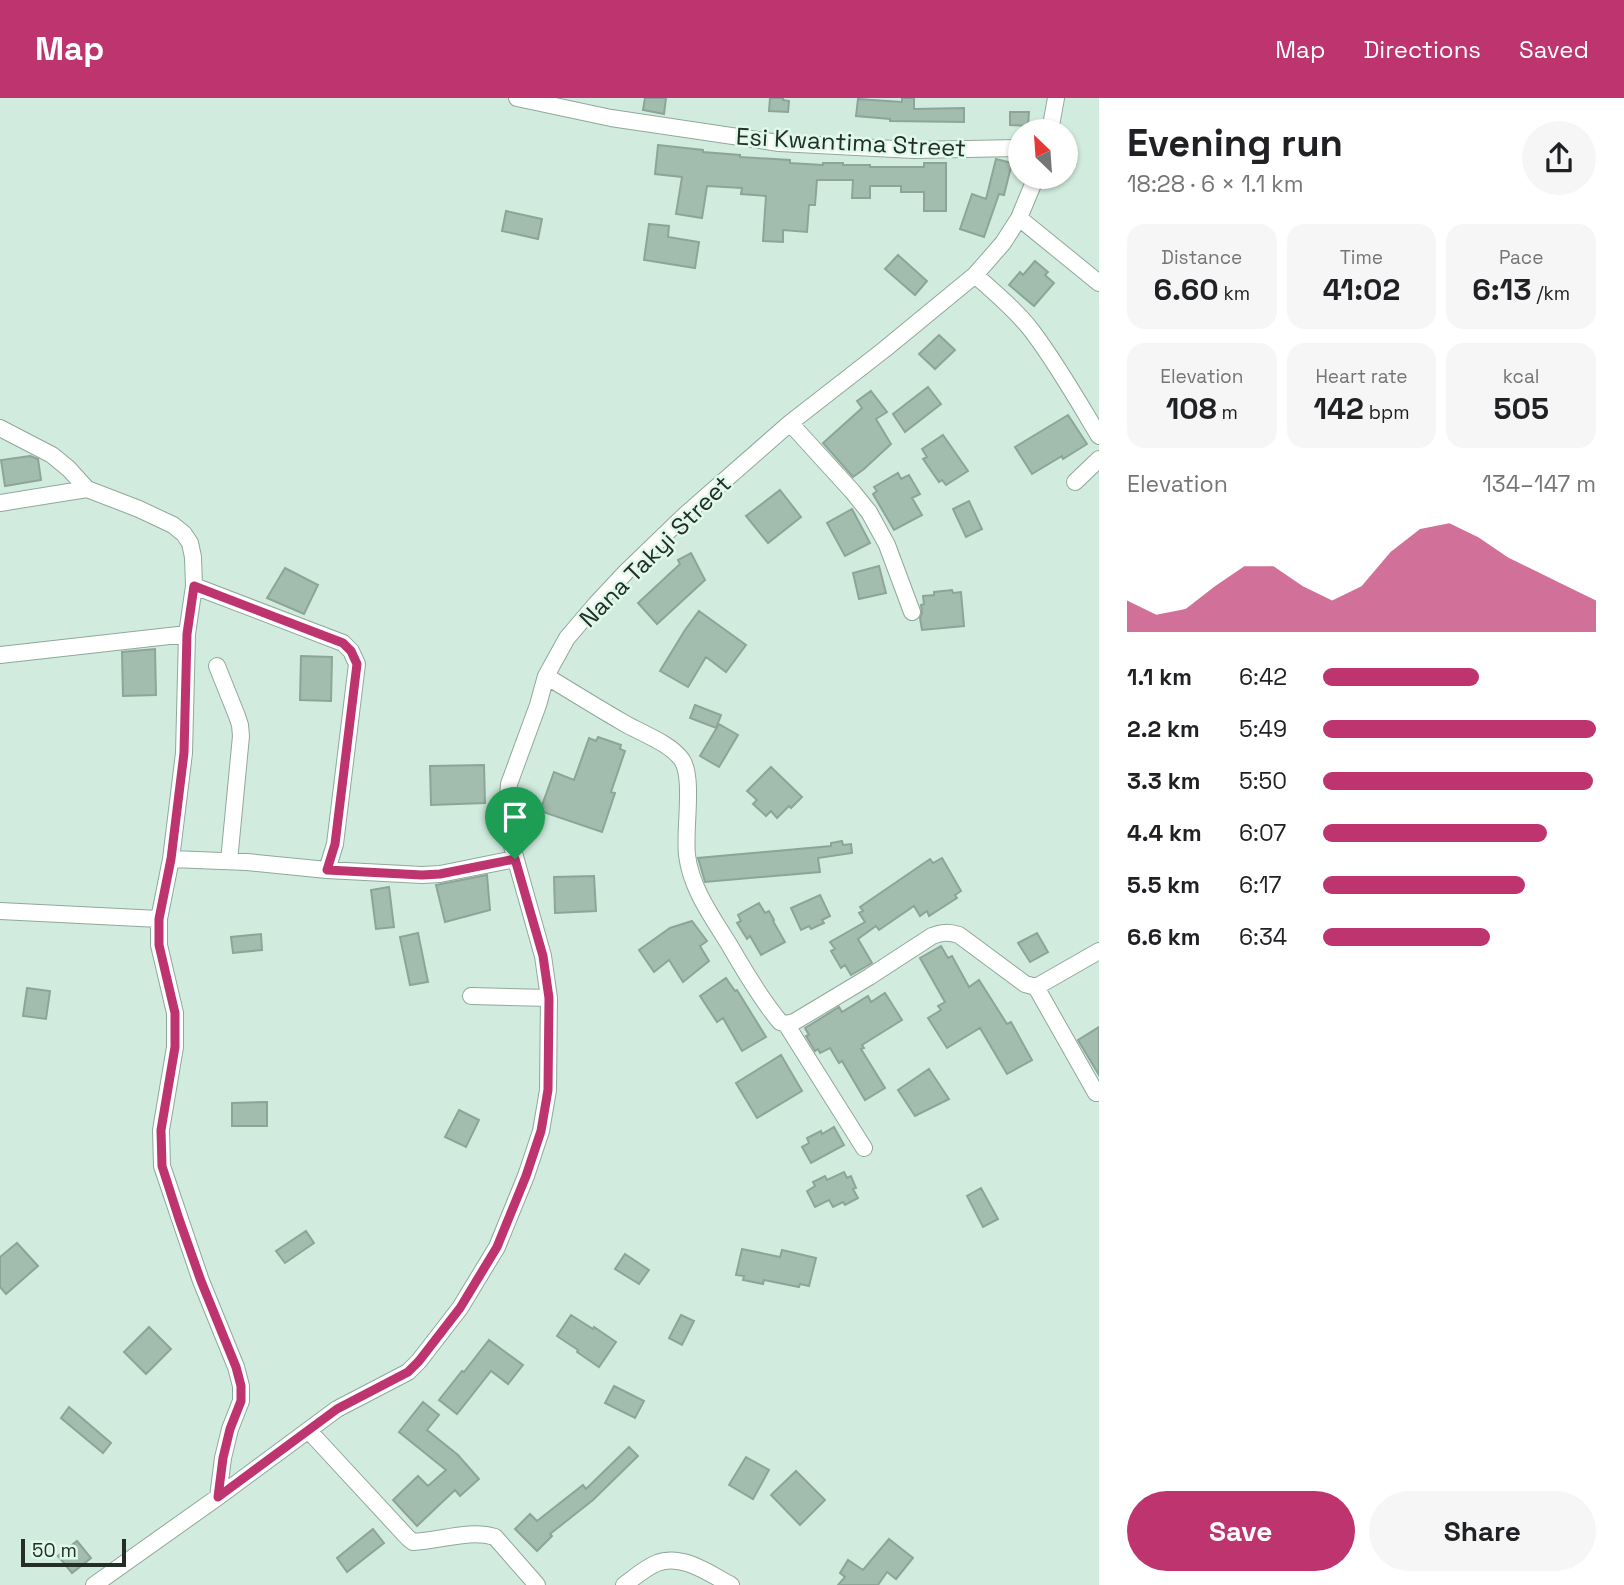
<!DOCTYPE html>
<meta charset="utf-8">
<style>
body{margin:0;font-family:"Space Grotesk",sans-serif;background:#f6f6f6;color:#202124;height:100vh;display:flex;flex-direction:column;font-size:26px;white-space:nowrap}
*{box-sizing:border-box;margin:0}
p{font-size:23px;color:#757577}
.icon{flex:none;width:38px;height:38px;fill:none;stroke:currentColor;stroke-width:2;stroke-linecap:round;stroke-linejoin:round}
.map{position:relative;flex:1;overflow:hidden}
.drawer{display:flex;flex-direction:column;background:#fff;width:525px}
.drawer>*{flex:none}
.needle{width:46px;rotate:335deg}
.tools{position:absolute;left:1008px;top:21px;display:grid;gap:14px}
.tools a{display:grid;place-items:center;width:70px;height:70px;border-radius:50%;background:#fff;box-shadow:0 2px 5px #0004;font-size:35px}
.scale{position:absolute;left:21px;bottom:18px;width:105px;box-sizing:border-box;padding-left:7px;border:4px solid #242d28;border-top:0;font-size:19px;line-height:24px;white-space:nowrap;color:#242d28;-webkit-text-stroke:5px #dff9eb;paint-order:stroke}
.pin{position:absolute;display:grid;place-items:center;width:60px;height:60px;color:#fff;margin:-72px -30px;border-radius:50% 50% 50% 0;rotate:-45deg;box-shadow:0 0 7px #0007}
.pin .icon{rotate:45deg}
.round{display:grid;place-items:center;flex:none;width:74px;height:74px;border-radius:37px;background:#f6f6f6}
.summary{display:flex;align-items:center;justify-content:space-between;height:119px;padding:0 28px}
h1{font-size:38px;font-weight:700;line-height:52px}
.metrics{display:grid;grid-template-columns:repeat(3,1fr);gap:10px;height:119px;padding:7px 28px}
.metrics div{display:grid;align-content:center;border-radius:18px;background:#f6f6f6;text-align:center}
.metrics b{font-size:30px;font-weight:700}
.metrics small{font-size:19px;font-weight:400}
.metrics p{font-size:19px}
.chart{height:196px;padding:14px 28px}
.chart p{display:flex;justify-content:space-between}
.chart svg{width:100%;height:126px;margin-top:7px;fill:#be346e;opacity:.7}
.button{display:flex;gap:14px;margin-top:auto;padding:14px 28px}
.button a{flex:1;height:80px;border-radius:42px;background:#be346e;color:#fff;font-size:28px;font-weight:700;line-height:80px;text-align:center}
.button a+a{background:#f6f6f6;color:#202124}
ul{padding:0 28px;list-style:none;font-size:23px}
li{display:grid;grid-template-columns:112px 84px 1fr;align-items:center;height:52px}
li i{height:18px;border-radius:9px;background:#be346e}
header{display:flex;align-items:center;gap:42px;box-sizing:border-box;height:98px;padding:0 35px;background:#be346e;color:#fff}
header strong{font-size:33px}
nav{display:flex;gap:38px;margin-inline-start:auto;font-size:24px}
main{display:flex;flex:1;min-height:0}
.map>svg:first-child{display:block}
</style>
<header>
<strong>Map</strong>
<nav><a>Map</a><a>Directions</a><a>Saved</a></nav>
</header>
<main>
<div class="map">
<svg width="1099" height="1487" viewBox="0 0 1099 1487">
<rect width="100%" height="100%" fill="#d1ecde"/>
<path fill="#a2bcae" stroke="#8ca598" stroke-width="2" d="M645,0H666L664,16L643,12Z
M770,0H783V2L789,3L788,14L769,13Z
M902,0H914V11L964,10V24L890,23V21L856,18L858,1L902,4Z
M1010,14H1029L1028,28L1010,27Z
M658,47L703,52V54L740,57V59L790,62V65L823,67V65H843V67H870V69H924V65H946V113H924V94H901V88H870V100H852L853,82H817L815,107H809L807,134L783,132V144L763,143L766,98L741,96L742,90L707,88L702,120L676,116L682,79L655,76Z
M996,61L1012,65L1004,97L999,96L984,139L960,131L972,96L986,101Z
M506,113L542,121L538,141L502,133Z
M649,126L669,128L668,139L699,144L695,170L644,162Z
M898,157L927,183L915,197L885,171Z
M1035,163L1048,174L1045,177L1054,185L1034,208L1009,187L1020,174L1023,177Z
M939,237L955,252L935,271L919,256Z
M928,289L941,306L905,334L893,316Z
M871,293L887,314L876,321L891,346L864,371L853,379L823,345L862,310L857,303Z
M1068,317L1087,346L1063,361L1062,358L1032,376L1015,349Z
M943,337L968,373L946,387L942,382L939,384L923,361L927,359L922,351Z
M30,358L38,361L41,382L5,388L1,362Z
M898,375L901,381L909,377L920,396L912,400L922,417L894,432L873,396L877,393L874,389Z
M780,392L801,419L768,445L746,418Z
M969,403L982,431L966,439L953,411Z
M852,411L870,445L845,458L827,425Z
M691,455L705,482L657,526L638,505L680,466L678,462Z
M879,468L886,495L859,501L853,475Z
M285,470L318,487L304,516L267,500Z
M952,492L953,495L961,494L964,528L922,532L920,520L922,515L921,507L924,506L923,498L934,497V494Z
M699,513L746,547L726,574L706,559L688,589L660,573L685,532Z
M155,551L156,597L123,598L122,554Z
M301,558L332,559L331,603L300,602Z
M695,607L721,617L716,630L690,620Z
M719,626L738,637L719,669L700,658Z
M598,639L621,647L620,651L625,653L611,694L615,695L602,734L540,713L554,674L574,682L589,640L596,643Z
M484,667L485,705L431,707L430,668Z
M771,669L802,699L791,710L789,708L777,720L771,713L766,718L753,706L757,702L747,693Z
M842,743L843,747L851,746L852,755L818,760L820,774L705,784L698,760L831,748V745Z
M942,760L961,793L955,797L957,800L929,818L927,813L920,818L914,808L879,832L876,828L858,841L872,865L851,877L845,867L841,870L831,853L835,851L830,844L865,824L859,815L863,813L860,809L930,761L933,765Z
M487,777L490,812L445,824L436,787Z
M594,778L596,813L555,815L554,779Z
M389,789L394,829L376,831L371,792Z
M820,797L830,818L822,822L824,825L811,831L809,828L801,832L791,810Z
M759,805L765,815L769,813L774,822L773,823L785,844L761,857L750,838L747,841L737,825L741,823L738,817Z
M692,823L707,843L700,848L709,863L683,884L669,862L654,874L639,852L670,830Z
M418,835L428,884L410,887L400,839Z
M1037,835L1048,854L1030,864L1018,845Z
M261,836L262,852L233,855L231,839Z
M941,848L948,860L952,858L969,889L979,882L1007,926L1011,924L1032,962L1007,976L980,930L947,950L928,920L941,912L938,908L945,904L920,860Z
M726,880L735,893L737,892L766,939L742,953L723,920L717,924L700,898Z
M27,890L50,893L46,921L23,918Z
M885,895L902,922L862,947L864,950L861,951L885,990L865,1002L842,963L839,965L830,950L820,955L818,951L815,953L806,938L809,937L805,930L839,909L842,914L868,898L871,904Z
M1099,929V977L1078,942Z
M781,957L802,993L757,1020L736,985Z
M929,971L949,1001L915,1018L898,992Z
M267,1004V1028H232V1005Z
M459,1012L479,1022L466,1049L445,1039Z
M834,1029L844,1047L811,1065L802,1049L809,1045L807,1040L821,1033L822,1036Z
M844,1074L847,1080L851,1078L856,1090L853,1091L858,1100L845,1107L843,1104L833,1109L829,1102L815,1109L807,1093L815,1088L813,1084L825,1078L827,1082Z
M981,1090L998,1121L983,1129L967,1098Z
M306,1133L314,1145L285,1165L276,1153Z
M17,1145L38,1168L6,1196L0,1189V1159Z
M742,1151L780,1159L782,1152L816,1160L809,1188L800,1186L799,1189L764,1182L763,1186L743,1182L744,1178L736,1177Z
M625,1156L649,1172L639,1186L615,1171Z
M571,1217L593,1231L594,1229L616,1244L599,1269L577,1254L578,1252L557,1238Z
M681,1217L694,1223L682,1247L669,1240Z
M149,1229L171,1251L146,1276L124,1254Z
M489,1242L523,1267L508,1286L491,1273L457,1316L439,1302L462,1273L464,1274Z
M614,1288L644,1303L635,1320L605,1305Z
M423,1304L439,1317L427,1332L458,1357L479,1381L460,1398L455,1392L417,1428L393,1402L418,1378L428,1388L446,1372L399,1334Z
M69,1309L111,1345L103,1355L61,1320Z
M629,1349L638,1358L593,1402L550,1436L552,1438L537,1453L515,1431L530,1416L537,1423L583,1387L586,1391Z
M746,1359L769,1372L753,1401L729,1387Z
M796,1373L825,1402L800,1427L771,1397Z
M373,1431L384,1445L347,1474L337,1460Z
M889,1441L913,1460L896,1481L887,1474L878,1487H838L845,1479L840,1475L848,1462L863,1472Z
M77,1443L91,1460L72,1475L58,1458Z"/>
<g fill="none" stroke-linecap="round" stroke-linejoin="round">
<g stroke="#8fa89b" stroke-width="18">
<path id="minor" d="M517,0L611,20L779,45L914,52L1020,50
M1050,33L1056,0
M1019,120L1099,185
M975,177C995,195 1016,212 1032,233C1057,266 1078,303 1099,338
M790,325L852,393L869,414L887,447L912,514
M0,330L52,357L69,371L87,391L139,411L173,427L184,436L190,445L193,459L194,488L187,536L184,655L171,761L159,821V847L175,915V949L161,1032L162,1068L201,1183L236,1269L241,1288V1303L230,1331L223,1360L218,1399
M1075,384L1099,361
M0,405L87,391
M0,557L187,536
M217,568L237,618L240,627L241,638L229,763
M546,578C572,594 598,610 624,625C641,635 670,645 682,662C694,680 684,733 687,757C691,791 713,820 730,848C745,874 761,901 780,924L786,926L794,924L869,879L932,838C942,834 949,834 959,837L1025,886L1036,889L1099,853
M171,761L247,764L327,772L335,746L357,566L351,553L343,545L194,488
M327,772L422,777L440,776L515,761
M0,813L159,821
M1036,889L1096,995
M471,898L549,900
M786,926L864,1050
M309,1333L408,1440L413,1444C440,1443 469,1431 495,1439L537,1487
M94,1487L218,1399L337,1311L408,1274L419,1263L460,1210L497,1149L526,1078L541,1033L548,992L549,900L543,858L512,748L507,712L509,686L538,607L546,578L567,540L596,506L626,474L685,417L790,325L885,251L975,177L1003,145L1019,120L1036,79
M624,1487C635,1479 645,1470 657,1465C682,1455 710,1476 731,1487"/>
</g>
<use href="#minor" stroke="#fff" stroke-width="16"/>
</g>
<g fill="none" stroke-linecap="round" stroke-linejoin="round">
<g stroke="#fff" stroke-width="14">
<path id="route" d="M194,488L343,545L351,553L357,566L335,746L327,772L422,777L440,776L515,761L543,858L549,900L548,992L541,1033L526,1078L497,1149L460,1210L419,1263L408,1274L337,1311L218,1399L223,1360L230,1331L241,1303V1288L236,1269L201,1183L179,1121L162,1068L161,1032L175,949V915L159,847V821L171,761L184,655L187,536Z"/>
</g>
<use href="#route" stroke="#be346e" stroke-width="9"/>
</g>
<g text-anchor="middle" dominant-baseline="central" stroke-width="5" stroke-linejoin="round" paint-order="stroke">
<g font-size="24" fill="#242d28" stroke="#dff9eb">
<text transform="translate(851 44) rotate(3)">Esi Kwantima Street</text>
<text transform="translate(655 453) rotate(-45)">Nana Takyi Street</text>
</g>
</g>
</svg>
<div class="tools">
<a><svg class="needle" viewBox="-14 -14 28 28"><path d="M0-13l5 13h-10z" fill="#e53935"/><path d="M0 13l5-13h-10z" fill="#757577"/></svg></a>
</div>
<div class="scale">50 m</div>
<div class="pin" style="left:515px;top:761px;background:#1e9e55"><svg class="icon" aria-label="arrive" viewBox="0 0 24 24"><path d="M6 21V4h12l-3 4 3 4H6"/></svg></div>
</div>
<section class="drawer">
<div class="summary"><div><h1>Evening run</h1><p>18:28 · 6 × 1.1 km</p></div><a class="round"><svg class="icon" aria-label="share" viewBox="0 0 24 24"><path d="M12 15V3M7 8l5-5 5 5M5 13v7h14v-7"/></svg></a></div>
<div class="metrics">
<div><p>Distance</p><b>6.60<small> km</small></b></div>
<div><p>Time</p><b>41:02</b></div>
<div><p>Pace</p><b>6:13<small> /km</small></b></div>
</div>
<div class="metrics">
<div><p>Elevation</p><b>108<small> m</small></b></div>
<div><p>Heart rate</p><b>142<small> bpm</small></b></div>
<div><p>kcal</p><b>505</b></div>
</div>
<div class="chart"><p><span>Elevation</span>134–147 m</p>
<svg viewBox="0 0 160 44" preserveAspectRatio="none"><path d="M0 44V33L10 38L20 36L30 28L40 21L50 21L60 28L70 33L80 28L90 16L100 8L110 6L120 11L130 18L140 23L150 28L160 33V44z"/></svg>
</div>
<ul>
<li><b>1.1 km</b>6:42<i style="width:57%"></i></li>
<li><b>2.2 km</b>5:49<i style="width:100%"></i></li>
<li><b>3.3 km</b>5:50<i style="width:99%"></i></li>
<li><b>4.4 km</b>6:07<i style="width:82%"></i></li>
<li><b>5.5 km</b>6:17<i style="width:74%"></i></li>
<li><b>6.6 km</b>6:34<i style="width:61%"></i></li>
</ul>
<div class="button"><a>Save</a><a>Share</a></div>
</section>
</main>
